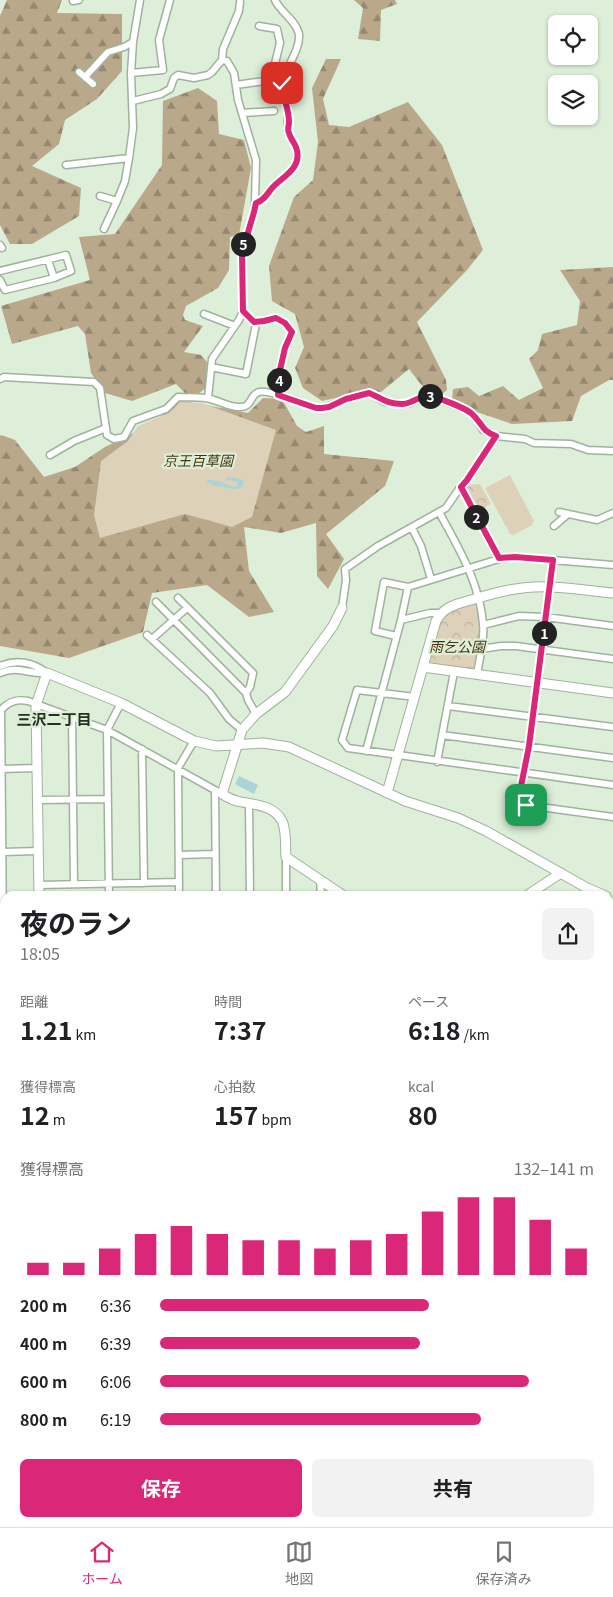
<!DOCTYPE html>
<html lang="ja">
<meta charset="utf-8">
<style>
body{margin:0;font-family:Georgia,"Noto Sans JP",serif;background:#f2f2f2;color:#202124;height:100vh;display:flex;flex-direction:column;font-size:19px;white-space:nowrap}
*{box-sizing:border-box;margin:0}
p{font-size:16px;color:#757577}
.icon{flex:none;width:28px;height:28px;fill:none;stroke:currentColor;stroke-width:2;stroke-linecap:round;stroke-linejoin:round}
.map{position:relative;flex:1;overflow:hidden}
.details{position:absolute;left:0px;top:891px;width:614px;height:636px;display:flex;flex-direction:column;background:#fff;border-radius:15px 15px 0 0;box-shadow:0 1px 4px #0004}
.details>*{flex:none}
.controls{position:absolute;left:548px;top:15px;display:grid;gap:10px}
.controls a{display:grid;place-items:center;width:50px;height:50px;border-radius:8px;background:#fff;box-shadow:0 1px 4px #0004;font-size:25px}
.pin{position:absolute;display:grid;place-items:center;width:42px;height:42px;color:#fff;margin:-21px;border-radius:10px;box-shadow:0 2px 8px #0006}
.km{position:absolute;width:25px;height:25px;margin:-12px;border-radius:50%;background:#222;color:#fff;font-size:14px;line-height:25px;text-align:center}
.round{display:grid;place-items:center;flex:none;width:52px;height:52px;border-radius:8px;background:#f2f2f2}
.head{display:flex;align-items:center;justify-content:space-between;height:85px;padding:0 20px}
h1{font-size:28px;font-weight:700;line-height:38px}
.metrics{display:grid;grid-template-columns:repeat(3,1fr);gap:8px;height:85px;padding:5px 20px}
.metrics div{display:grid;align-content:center}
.metrics b{font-size:25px;font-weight:700}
.metrics small{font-size:14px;font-weight:400}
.metrics p{font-size:14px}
.chart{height:140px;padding:10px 20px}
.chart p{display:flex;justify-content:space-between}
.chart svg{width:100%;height:90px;margin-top:5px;stroke:#db2777;stroke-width:6}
.primary-button{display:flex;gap:10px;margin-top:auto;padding:10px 20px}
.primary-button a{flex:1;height:58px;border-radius:8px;background:#db2777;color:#fff;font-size:20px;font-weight:700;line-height:58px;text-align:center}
.primary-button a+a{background:#f2f2f2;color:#202124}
ul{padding:0 20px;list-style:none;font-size:16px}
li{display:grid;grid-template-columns:80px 60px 1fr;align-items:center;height:38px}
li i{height:12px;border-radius:6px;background:#db2777}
.tabs{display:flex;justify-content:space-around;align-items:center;height:70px;border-top:1px solid #e0e0e0;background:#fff;font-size:14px;color:#757577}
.tabs a{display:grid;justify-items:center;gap:2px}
.tabs .selected{color:#db2777}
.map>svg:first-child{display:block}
</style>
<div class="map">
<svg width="613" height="1527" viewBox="0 0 613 1527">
<defs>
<pattern id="forest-firs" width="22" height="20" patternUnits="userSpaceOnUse" patternTransform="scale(1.25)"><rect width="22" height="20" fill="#b9a88a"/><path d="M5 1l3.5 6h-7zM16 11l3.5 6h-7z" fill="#968870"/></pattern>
<pattern id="park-crowns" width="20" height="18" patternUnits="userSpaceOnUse" patternTransform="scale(1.25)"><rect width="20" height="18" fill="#ded1ba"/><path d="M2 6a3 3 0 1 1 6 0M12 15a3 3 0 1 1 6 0" fill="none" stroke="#beb39f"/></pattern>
</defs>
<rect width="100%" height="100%" fill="#ddefd9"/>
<path fill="url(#forest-firs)" d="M7,0H62L57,13L122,14V71L97,99L65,120L59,144L32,166L81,188L79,216L32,244H10L0,225V16Z
M354,0H395L397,4L381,10L380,41L358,39L363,8Z
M326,59H341L323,99L329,125L349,127L408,102L442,145L483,250L467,270L417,322L446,380L447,390L441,395L426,391L409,369L381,392H363L322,401L303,388L295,368L304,347L295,314L272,301L269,266L294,197L313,180L318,142L312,88Z
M198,88L217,101L219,134L244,140L251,168L239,235L230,237L229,270L218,288L186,306L183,315L185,320L203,326L184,352L201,355L207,362L206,388L191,399L176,384L132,401L105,393L91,373L85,334L78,326L12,344L1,306L90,280L79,237L115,234L162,165L163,101Z
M613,267V380H609L581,396L572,421L512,424L462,407L452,400L453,389L468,387L479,396L503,386L519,400L543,388L529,359L538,350L542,334L577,325L580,301L560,270Z
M263,398L282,399L297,426L306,432L324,426V454L394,461L385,486L326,534L344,559L328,589L317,576L316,523L281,533L244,527L249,571L274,612L249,617L207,585L152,593L143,632L69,658L0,646V436L1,435L15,440L44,477L75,467L105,447L154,423L179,401L189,402L248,413Z
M5,1038V1171L0,1184V1159L5,1152L2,1140L0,1139V1040Z
M613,1145V1181L609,1182V1147Z
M278,1522H332V1523L318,1527H262Z
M128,1523C145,1522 176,1519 190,1527H131Z"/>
<path fill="url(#park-crowns)" d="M480,484L491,504L476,512L465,487L467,485Z
M474,603C486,616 478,652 476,668L472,670L432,665L430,662C434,647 438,618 451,611C458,607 467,606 474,603Z"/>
<path fill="#ded1ba" d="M180,402L202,403L276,430L252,517L232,527L185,514L100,538L94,515L101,461L128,441L138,426L169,413Z
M510,475L534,521L532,525L513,535L510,534L485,488Z"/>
<path fill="#a9d5d6" d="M228,477H232L243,480V486C233,493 225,485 214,486L210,483L206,482L208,480C214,479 228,484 232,487L237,486V482L230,480L225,481Z
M239,776L258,785L254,794L235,784Z"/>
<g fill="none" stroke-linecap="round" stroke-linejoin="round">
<g stroke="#a0b29d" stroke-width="9">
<path id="street" d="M73,1L79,0
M79,72L93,84
M131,73L163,70L159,40L170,0
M85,77L108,52L124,47L133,42
M236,85L271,80L280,43L277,29L259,26
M133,101L161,94L170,89L174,78L178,75L194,78L208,75L212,72L222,60L223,49L239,11L240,2
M242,113L274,111
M66,165L129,158
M100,196L117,201
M255,203C265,200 267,192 275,185C286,175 302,167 296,148C294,142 289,137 288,131C287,122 289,113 287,104C285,98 281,92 282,85C283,71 301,50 299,34C296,20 281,13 275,0
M104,229L117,201L125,181L129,158L133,128L131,73L133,42L140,0
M0,245L2,248
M48,260L54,278
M0,271L66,255L71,271L54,278L5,290L0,280
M243,311L254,322L264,321L276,318L285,323L292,332L285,348L280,371L278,395
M204,314L235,326
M211,367L246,374L256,324L254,322
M0,379L4,377L94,382L100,388L107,435L114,439L124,437L133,421L166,409L178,397C188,398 200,396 210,399C220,401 230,408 240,407C253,407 249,395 259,392C269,389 304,404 316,408C331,408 335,402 348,398C355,396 362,395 369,393L385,402L403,404L410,403L421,397L429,395L469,411L477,419L483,430L496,436L525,439L534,443L571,444L588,450L613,451
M208,398L212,359L239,320L243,311L242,253L254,212L255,203L256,160L238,100L234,73L227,61L222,60
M50,455L74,441L106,428
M461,487L499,558
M439,512C458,547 480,583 483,624C485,641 479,659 477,675
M559,512L597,520L613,513
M554,526L568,514
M412,528L421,546L431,579
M553,560L529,746L519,796L526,805L613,817
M178,598L253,673L250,687L246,693
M156,602L246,693L248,700L256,714
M342,608L346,580L345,569L378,546L446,508L459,489L467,480L496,436
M401,620L430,613H440
M483,625L519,616L546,617L613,626
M147,635L210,693L229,719L242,730
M396,636L375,631L384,582L408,587L502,558L515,557L613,565
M152,639L187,608
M481,649L501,646H516L613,659
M0,666C16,659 33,662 47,673
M0,673C19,665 29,675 47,673
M415,697L357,690L342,740L348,748L613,785
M448,706L613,727
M72,716L74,884
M442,735L613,758
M142,749L144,883
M366,751L401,620L408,587
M437,762L454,672
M0,769L37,768
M215,790L216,896
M38,800L108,799
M249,803L250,896
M1,849L3,852L38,851
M179,855L215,854
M320,879L321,896
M39,885L179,882
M109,896L107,730L121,703
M179,896L178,768L194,741
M286,896V857
M3,934L1,710C9,701 17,699 28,701L107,730L222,794
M0,1254L5,1250
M1,1378V1347L5,1345
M609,1403L613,1399
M0,1434H5
M0,1486L5,1484
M76,1522L78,1527
M203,1522C222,1527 240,1527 260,1522
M594,1522L597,1527
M52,1527L63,1522
M451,1527V1522"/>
</g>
<g stroke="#a0b29d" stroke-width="11">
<path id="secondary" d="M342,608L333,626L285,692L256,714L242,730L222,794C227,797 232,800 237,801C253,805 273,804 282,821C287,831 285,846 286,857L344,896
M423,667L613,693
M387,793L436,621C444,606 457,604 471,600C497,592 524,585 551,587C572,588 593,591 613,593
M39,896L36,705L47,673L121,703L194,741L216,746L263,743L289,747L405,801L458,818L486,831L587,888L606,896
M526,896L561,873
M5,931L3,936L5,1015
M0,1039L4,1030L5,1016
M609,1112L613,1111
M609,1234L613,1236
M609,1265L613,1263
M609,1300L613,1304
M609,1340L613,1332
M0,1378L5,1376
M609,1382L613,1390
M472,1522L498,1527
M351,1527L372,1522"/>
</g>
<use href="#street" stroke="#fff" stroke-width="6"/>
<use href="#secondary" stroke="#fff" stroke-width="9"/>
<path stroke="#606b5d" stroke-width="2" stroke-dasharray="10 5" stroke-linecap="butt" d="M0,1458H5
M117,1522L119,1527"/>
</g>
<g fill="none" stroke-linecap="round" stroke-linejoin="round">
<g stroke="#fff" stroke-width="10">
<path id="route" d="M282,83C282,96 289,108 289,122C289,126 287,129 289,133C290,138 294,142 296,147C303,166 286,175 275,185C268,191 266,200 256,203L254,212L242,253L243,311L254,322L264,321L276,318L285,323L292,332L285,348L280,370L278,395L316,408H322L329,407L346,399L369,393C382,398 386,404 402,404C412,404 421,394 431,396C441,399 463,407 471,413C482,422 481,431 496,436L467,480L461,487L499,558L515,557L553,560L529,746L519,796L526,805"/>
</g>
<use href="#route" stroke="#db2777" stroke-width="6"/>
</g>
<g text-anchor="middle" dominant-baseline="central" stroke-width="4.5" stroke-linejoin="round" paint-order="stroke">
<g font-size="14" font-style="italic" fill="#47340c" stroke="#ddefd9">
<text x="198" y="460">京王百草園</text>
<text x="457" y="646">雨乞公園</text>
</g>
<g font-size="15" font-weight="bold" fill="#233120" stroke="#ddefd9">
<text x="54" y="718">三沢二丁目</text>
</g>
</g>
</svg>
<div class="controls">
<a><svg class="icon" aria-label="locate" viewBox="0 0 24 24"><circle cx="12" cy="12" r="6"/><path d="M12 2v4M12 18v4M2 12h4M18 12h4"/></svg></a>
<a><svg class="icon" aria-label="layers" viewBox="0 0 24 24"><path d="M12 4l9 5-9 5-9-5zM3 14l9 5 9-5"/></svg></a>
</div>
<div class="pin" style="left:526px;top:805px;background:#1e9e55"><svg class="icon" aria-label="arrive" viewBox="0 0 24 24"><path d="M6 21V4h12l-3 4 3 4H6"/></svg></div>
<div class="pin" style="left:282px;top:83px;background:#d93025"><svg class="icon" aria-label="check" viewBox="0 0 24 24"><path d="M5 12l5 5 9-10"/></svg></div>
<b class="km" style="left:544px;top:633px">1</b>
<b class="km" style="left:476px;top:517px">2</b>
<b class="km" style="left:430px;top:396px">3</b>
<b class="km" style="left:279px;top:380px">4</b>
<b class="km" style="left:243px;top:244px">5</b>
<section class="details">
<div class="head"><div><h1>夜のラン</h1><p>18:05</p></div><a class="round"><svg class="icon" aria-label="share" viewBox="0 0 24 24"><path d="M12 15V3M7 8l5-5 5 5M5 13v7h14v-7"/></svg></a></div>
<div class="metrics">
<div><p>距離</p><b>1.21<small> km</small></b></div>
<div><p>時間</p><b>7:37</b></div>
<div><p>ペース</p><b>6:18<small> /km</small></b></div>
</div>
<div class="metrics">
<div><p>獲得標高</p><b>12<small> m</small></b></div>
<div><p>心拍数</p><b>157<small> bpm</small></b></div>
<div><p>kcal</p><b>80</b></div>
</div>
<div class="chart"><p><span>獲得標高</span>132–141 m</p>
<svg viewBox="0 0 160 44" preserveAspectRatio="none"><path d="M5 44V38M15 44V38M25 44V31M35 44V24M45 44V20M55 44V24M65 44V27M75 44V27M85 44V31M95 44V27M105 44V24M115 44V13M125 44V6M135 44V6M145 44V17M155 44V31"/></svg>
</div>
<ul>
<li><b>200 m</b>6:36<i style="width:62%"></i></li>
<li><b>400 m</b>6:39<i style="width:60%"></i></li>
<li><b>600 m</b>6:06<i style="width:85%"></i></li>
<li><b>800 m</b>6:19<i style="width:74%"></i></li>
</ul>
<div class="primary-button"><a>保存</a><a>共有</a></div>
</section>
</div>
<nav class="tabs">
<a class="selected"><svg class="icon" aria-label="home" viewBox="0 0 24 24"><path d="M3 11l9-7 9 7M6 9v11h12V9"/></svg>ホーム</a>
<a><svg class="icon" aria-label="map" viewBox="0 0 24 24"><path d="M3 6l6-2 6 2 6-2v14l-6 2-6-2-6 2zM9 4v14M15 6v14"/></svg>地図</a>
<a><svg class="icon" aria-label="saved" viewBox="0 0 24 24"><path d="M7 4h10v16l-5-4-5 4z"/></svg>保存済み</a>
</nav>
